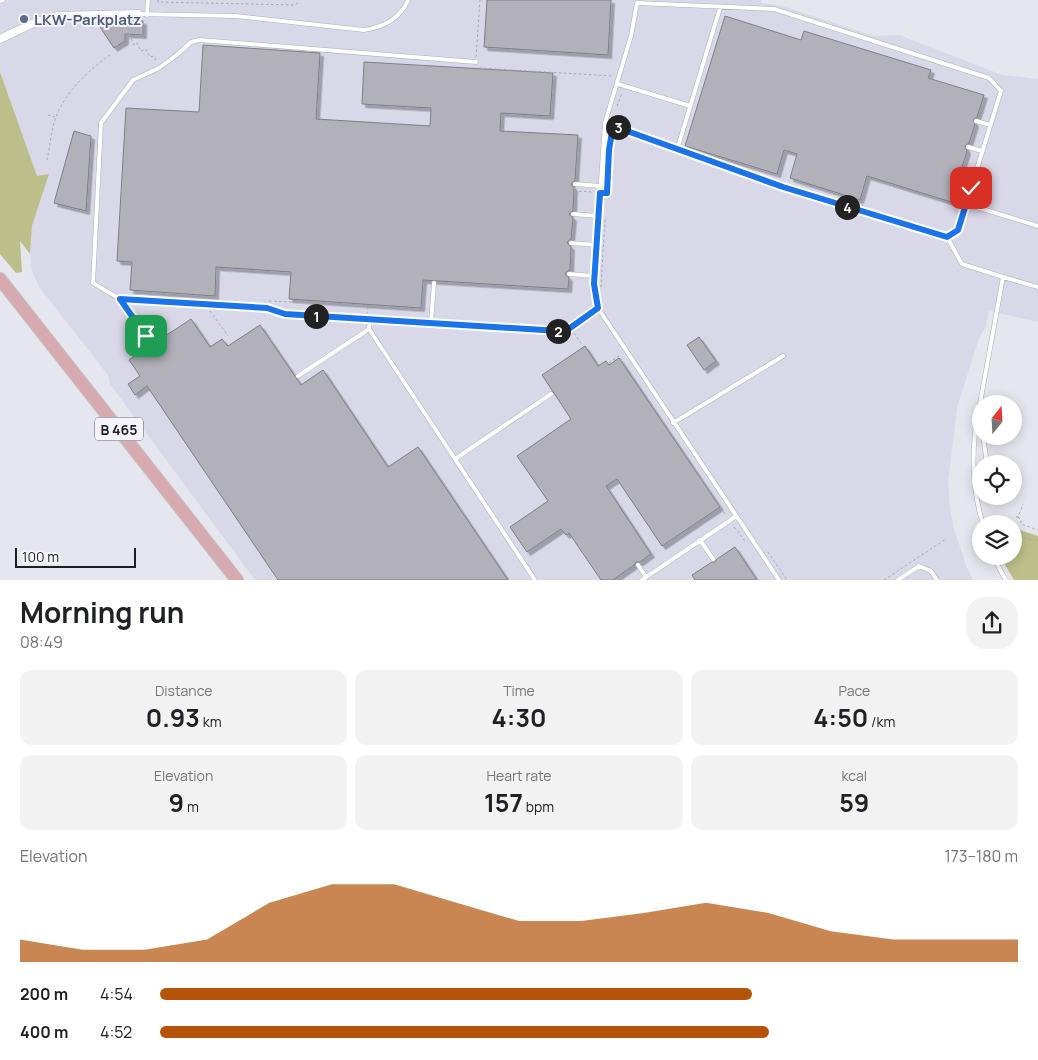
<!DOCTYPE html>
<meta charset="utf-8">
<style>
body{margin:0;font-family:Manrope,sans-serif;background:#f2f2f2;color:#202124;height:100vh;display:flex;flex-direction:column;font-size:19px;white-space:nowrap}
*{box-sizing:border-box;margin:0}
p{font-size:16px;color:#757577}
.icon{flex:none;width:28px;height:28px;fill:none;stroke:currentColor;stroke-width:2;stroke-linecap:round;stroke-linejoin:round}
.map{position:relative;height:580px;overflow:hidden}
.side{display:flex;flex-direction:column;background:#fff;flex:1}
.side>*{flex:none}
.needle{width:32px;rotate:18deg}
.buttons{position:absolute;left:972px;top:395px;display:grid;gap:10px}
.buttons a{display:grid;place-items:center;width:50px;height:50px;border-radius:50%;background:#fff;box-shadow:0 2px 12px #0003;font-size:25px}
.scale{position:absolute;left:15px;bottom:12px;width:121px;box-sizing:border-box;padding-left:5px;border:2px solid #1e1d21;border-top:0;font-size:14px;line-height:18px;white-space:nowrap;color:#1e1d21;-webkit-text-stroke:4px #f4f3fc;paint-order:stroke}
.pin{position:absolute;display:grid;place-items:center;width:42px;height:42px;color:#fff;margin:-21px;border-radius:10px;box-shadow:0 2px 8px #0006}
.km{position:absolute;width:25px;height:25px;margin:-12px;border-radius:50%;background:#222;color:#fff;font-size:14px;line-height:25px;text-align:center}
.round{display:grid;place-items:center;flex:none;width:52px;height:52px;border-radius:20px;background:#f2f2f2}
.summary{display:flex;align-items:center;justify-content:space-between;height:85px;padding:0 20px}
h1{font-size:28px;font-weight:700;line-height:38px}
.metrics{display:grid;grid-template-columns:repeat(3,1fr);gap:8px;height:85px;padding:5px 20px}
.metrics div{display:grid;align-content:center;border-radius:12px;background:#f2f2f2;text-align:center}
.metrics b{font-size:25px;font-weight:700}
.metrics small{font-size:14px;font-weight:400}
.metrics p{font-size:14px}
.chart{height:140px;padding:10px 20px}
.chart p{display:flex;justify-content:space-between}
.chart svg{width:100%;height:90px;margin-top:5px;fill:#b45309;opacity:.7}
ul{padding:0 20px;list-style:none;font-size:16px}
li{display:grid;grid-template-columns:80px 60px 1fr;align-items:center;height:38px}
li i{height:12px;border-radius:6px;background:#b45309}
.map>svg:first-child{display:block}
</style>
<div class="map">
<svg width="1038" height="580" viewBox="0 0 1038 580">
<defs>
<filter id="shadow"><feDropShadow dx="3.5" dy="3.5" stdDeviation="0" flood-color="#0004"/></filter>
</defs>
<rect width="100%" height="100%" fill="#e6e6ef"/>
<path fill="#d8d8e8" d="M0,0H761V3L782,6L874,36L899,35L1002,75L1038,79V322L989,311L986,326L979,338L957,408L954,433L948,481L950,507L953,526L967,568L973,580H255L110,384L108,375L40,288L32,272L30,254L32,226L49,174L37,177L0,72Z"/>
<path fill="#bcbf8a" d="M0,72L37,176L49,174L32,226L30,254L20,241L22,272L16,273L0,254Z
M1014,528L1038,536V580H1014L1000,556H1014Z"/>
<path fill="#b2b1ba" stroke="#7e7e86" filter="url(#shadow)" d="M487,0H611L608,55L484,47Z
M725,16L801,40L804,31L931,70L928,78L984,95L977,117L973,120L975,124L969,143L965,146L967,151L958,180L954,183L955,187L951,202L867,176L860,200L790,178L797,154L784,150L777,174L685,146Z
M128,20L143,21V35L125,34V41L114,48L96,21Z
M203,45L320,53L316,119L430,126L431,108L362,104L364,62L553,73L550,116L501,113L500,131L578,135L575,180L571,184L574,188L573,210L569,214L573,218L571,239L568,241L567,243L571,247L570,270L566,272L565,274L569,278L568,289L423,280L421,308L289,299L291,272L216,267L215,296L130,290L132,262L117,261L126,108L199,112Z
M74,131L91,136L86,211L54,203Z
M191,319L210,347L222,339L228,346L260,325L301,385L323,370L388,467L418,447L508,580H278L147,386L135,395L128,384L140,376L129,360Z
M699,337L716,361L704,370L687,345Z
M585,346L598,366L606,361L609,365L619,358L720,507L662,546L617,479L606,486L651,554L640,562H636L634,565L613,580H601L569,533L566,535L561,529L527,552L510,527L548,501L517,456L571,419L542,375Z
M735,547L757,580H695L692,575L712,562H715L717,559Z"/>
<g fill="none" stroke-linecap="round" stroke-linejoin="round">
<g stroke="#b0afb8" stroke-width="5">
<path id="lane" d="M0,1L3,0
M138,14L236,16L364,30C384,27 400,19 408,0
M147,15L148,0
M476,62L199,40L191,42L178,54L159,68L133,80L101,123L93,283L120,299L267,307L285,314L559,331L571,328L598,308
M618,84L690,106
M976,121L990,125
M605,123L783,187L947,237L958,230L1001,91L989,78L774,9L637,3L631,36L605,123L594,284L598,308L779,580
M968,147L982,151
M677,150L720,8
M575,184L600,186
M957,184L971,188
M966,204L1038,226
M573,214L598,216
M947,237L962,264L1003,277L979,409L981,422
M571,243L596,245
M569,274L594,276
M1003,277L1038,287
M120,299L146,336
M370,319L369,329L535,580
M431,323L434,283
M298,376L369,329
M978,414C971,449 972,490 983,524
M673,423L783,356
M983,436L987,464
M455,459L551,394
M992,496L993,499
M700,540L713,559
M994,556L1000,570L1006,580
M638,565L646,577
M642,580L735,517
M898,580L919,566L931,571L937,580"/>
</g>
<g stroke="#b0afb8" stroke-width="9">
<path id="street" d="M0,39L36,22L58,16L138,14"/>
</g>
<g stroke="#c4c4c5" stroke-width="14">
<path id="primary" d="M0,279L237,580"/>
</g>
<path stroke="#a8a8b0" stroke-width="1" stroke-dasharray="2.5 2.5" stroke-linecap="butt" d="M158,0V2L295,5L299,2
M129,34L134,45L137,43L141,51L146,49L150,57L154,56L157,62
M476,57L480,0
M479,68L612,76
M617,106L622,93
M48,115L55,117
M611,140L612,131
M47,160C50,146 51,130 56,117C66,91 88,71 110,55
M574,191L593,192
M862,206L870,177
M601,287L605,219
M269,301L368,306L367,313
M210,311L228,336
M574,333L582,345
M609,363L619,356L726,515
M1016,517H1018L1023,504
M1018,517L1021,520V524L1038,530
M734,527L745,541
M1024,538L1038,541
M768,552L787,580
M884,580L946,539"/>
<use href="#lane" stroke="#fff" stroke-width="4"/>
<use href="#street" stroke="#fff" stroke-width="8"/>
<use href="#primary" stroke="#d6aaaf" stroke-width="12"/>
</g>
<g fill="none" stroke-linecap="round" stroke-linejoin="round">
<g stroke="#fff" stroke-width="10">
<path id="route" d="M146,336L120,299L267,308L285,314L559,331L570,328L598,308L594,284L600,193H607L609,150L613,126L783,187L947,237L958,230L971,188"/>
</g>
<use href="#route" stroke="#1a73e8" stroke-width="6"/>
</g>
<circle fill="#5c6f8a" stroke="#f4f3fc" stroke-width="2" cx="24" cy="19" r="5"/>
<g text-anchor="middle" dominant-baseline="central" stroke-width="4" stroke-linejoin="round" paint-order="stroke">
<rect fill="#f4f3fc" stroke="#5e5d63" stroke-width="1" x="95" y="417.5" width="48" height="23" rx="4"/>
<g font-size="14" font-weight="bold" fill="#1e1d21">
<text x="119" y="429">B 465</text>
</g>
<g font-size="15" font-weight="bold" fill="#4e5e75" stroke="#f4f3fc" text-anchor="start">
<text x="34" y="19">LKW-Parkplatz</text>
</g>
</g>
</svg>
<div class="buttons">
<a><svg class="needle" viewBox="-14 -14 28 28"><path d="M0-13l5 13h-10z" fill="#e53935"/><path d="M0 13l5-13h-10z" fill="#757577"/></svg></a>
<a><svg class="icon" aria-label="locate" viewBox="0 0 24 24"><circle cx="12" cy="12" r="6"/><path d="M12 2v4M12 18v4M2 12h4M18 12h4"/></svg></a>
<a><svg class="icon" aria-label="layers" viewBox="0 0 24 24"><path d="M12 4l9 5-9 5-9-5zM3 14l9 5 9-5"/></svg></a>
</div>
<div class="scale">100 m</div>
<div class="pin" style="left:146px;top:336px;background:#1e9e55"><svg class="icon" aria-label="arrive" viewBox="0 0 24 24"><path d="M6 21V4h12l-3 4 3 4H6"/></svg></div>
<div class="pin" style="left:971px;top:188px;background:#d93025"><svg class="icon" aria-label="check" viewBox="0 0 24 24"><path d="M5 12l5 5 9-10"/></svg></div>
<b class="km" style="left:316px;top:316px">1</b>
<b class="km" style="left:558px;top:331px">2</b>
<b class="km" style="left:618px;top:127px">3</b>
<b class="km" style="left:847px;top:207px">4</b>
</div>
<section class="side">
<div class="summary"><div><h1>Morning run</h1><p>08:49</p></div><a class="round"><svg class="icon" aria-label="share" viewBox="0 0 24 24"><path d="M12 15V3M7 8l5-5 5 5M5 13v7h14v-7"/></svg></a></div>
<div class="metrics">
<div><p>Distance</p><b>0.93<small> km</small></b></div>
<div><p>Time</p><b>4:30</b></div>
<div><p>Pace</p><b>4:50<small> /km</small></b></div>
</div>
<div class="metrics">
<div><p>Elevation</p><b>9<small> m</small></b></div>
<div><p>Heart rate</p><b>157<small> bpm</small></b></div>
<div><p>kcal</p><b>59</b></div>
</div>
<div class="chart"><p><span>Elevation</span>173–180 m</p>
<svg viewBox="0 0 160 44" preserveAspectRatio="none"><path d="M0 44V33L10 38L20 38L30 33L40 15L50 6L60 6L70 15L80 24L90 24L100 20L110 15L120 20L130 29L140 33L150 33L160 33V44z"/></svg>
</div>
<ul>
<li><b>200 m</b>4:54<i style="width:69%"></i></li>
<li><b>400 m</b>4:52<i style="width:71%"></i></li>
</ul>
</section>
